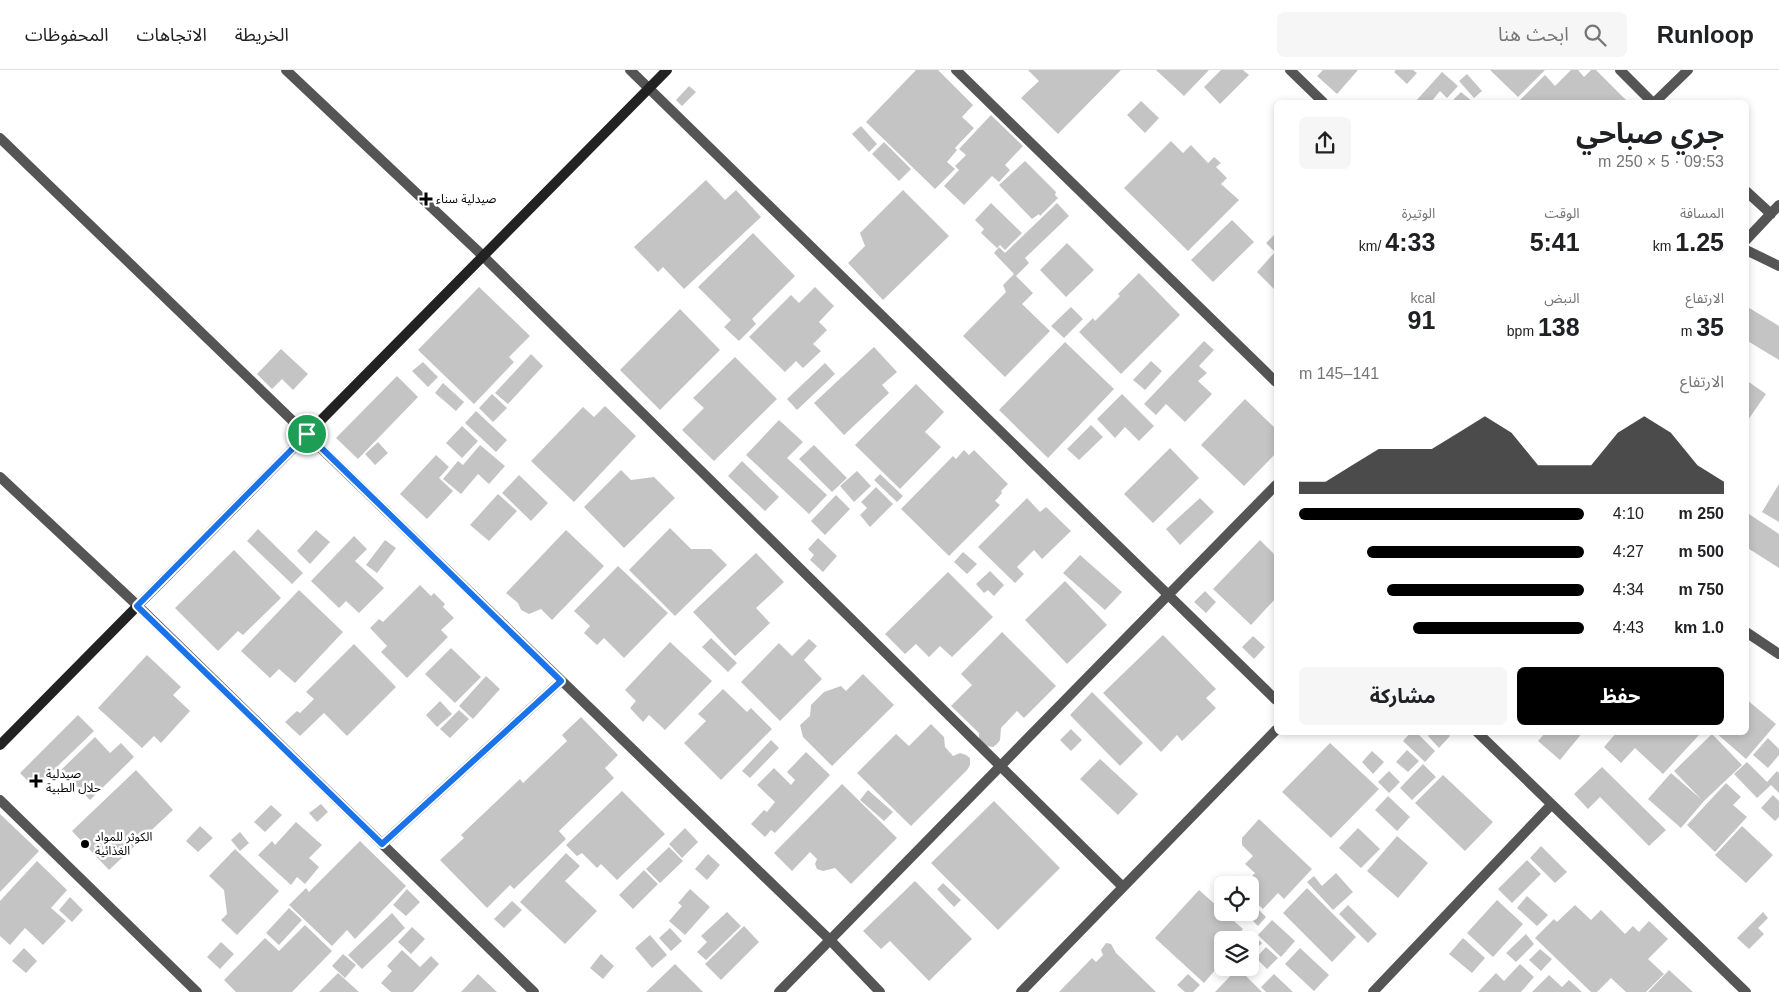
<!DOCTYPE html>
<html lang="ar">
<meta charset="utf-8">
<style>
body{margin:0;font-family:Helvetica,"Noto Sans Arabic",sans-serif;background:#f6f6f6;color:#202124;direction:rtl;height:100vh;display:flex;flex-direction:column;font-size:19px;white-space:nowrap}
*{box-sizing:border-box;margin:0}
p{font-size:16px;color:#757577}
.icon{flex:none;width:28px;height:28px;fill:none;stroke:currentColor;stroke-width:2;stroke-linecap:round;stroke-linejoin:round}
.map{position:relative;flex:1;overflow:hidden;direction:ltr}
.panel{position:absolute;left:1274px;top:30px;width:475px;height:635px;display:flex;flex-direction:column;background:#fff;border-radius:8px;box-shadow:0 2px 8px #0003;direction:rtl}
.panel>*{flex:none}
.tools{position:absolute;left:1214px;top:806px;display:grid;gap:10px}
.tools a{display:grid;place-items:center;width:45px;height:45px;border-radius:8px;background:#fff;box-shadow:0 2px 8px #0003;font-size:25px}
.pin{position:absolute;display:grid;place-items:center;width:42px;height:42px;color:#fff;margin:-21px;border:2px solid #fff;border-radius:50%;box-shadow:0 1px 5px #0007}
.round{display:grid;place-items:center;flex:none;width:52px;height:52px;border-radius:8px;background:#f6f6f6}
.head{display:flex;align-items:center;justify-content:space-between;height:85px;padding:0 25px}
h1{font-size:28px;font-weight:700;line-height:38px}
.metrics{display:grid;grid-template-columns:repeat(3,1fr);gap:8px;height:85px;padding:5px 25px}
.metrics div{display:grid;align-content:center}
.metrics b{font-size:25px;font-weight:700}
.metrics small{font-size:14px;font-weight:400}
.metrics p{font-size:14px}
.chart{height:140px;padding:10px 25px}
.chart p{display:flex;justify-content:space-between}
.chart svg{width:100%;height:90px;margin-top:5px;fill:#000;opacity:.7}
.primary-button{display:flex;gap:10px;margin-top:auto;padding:10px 25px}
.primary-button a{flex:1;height:58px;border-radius:8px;background:#000;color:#fff;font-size:20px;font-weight:700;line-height:58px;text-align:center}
.primary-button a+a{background:#f6f6f6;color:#202124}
ul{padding:0 25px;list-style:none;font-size:16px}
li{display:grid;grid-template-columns:80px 60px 1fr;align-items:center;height:38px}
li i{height:12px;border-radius:6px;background:#000}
header{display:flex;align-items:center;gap:30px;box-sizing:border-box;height:70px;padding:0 25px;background:#fff;border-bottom:1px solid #e0e0e0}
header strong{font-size:24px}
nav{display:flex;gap:28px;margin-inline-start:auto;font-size:18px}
.search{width:350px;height:45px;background:#f6f6f6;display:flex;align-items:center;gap:12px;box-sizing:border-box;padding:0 18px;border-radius:8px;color:#757577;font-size:19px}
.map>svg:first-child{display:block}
</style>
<header>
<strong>Runloop</strong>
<div class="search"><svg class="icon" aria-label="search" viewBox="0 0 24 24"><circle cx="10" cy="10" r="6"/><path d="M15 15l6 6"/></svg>ابحث هنا</div>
<nav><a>الخريطة</a><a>الاتجاهات</a><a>المحفوظات</a></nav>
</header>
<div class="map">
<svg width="1779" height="922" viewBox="0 0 1779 922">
<rect width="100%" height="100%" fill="#fff"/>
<path fill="#c4c4c4" d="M916,0H938L973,35L962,47L974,58L955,78L957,80L947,92L955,99L935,119L866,52Z
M1028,0H1121L1058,64L1021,28L1039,11Z
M1156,0H1209L1184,26Z
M1221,0H1243L1249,5L1220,34L1204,17Z
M1323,0H1358L1337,24L1317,6Z
M1396,0H1413L1417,3L1407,14L1394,2Z
M1490,0H1545L1518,27Z
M1571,0H1578L1584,7L1591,0H1596L1627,31L1626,32H1518L1545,5L1555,16Z
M1442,2L1458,16L1447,28L1440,21L1431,32H1415Z
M1467,4L1482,21L1474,28L1459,11Z
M689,16L696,22L682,36L676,30Z
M1461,22L1473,32H1451Z
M1141,31L1159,48L1145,63L1127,45Z
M991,45L1023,76L1005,95L1010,100L999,112L992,106L964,135L944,116L959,100L955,96L966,85L959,79Z
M861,56L877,74L869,82L852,64Z
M1171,71L1183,83L1191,75L1208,93L1214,87L1221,93L1216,97L1227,108L1221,114L1239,130L1188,181L1124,118Z
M884,72L911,99L899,111L872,84Z
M1025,91L1056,122L1055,125L1058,128L1040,146L1039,144L1032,149L999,115Z
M706,110L725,130L736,120L761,147L684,219L663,197L658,202L634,177Z
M903,120L949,166L883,230L848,193L865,176L860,163Z
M991,133L1022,163L1005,180L1000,175L997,178L981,163L984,159L975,150Z
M1057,133L1069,146L1025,188L1029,193L1016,206L1033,223L1022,234L1050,261L1005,307L963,266L1006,222L1003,215L1014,204L994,183L999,177L1005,183Z
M1232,150L1254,172L1213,212L1191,190Z
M753,163L795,206L752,249L756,254L739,271L724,257L731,250L698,217Z
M1276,163V221L1257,202L1275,182L1266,173Z
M1067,173L1094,200L1066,227L1040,200Z
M1139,203L1180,245L1121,304L1079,262L1093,248L1095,251L1120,226L1118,224Z
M479,217L530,266L509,287L514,292L474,334L418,280Z
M815,217L834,236L819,252L827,260L813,274L821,281L803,298L796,291L785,302L749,267L791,225L799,233Z
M1746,236L1779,256V290L1746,270Z
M1071,237L1083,249L1064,268L1051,256Z
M680,239L720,280L660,340L620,300Z
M1204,271L1214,280L1199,296L1207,303L1198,311L1212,324L1185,352L1166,334L1156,345L1144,334Z
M1065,272L1114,319L1048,388L999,340Z
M874,277L897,302L882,315L889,323L844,365L814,333Z
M281,279L308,304L293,320L282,309L272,319L257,304Z
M531,284L543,296L508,334L495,323Z
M735,287L777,329L714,391L682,360L704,338L693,328Z
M1151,291L1162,301L1145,320L1133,310Z
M423,292L438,307L428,317L412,301Z
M825,293L835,304L797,340L787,329Z
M397,306L418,327L358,389L336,368Z
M1746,310L1766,324L1746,353Z
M443,313L464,332L456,341L435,323Z
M916,314L944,342L925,362L941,377L900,419L855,375Z
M492,324L507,338L493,352L479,338Z
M1122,324L1154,356L1139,371L1125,357L1115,368L1097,349Z
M1245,329L1276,359V383L1244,416L1201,375Z
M605,336L636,366L574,432L531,391L583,337L594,347Z
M476,341L507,370L496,382L465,353Z
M779,350L803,372L787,388L827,425L809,444L746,385Z
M1091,355L1103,367L1079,390L1067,379Z
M462,356L478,371L462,388L446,373Z
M378,372L388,383L375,395L365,384Z
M480,375L505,396L489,414L478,404L461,424L443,409L458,391L463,395Z
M814,375L847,408L832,422L799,389Z
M1170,378L1199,408L1153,453L1124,424Z
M964,380L969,385L974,380L1008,414L1001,421L1002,423L995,431L1000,435L949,486L901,439L953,386L956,389Z
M436,385L449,397L439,408L453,421L427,449L400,424Z
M742,391L779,427L765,441L728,406Z
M621,400L631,410L654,407L675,428L624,478L584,437Z
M857,401L871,416L854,432L840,416Z
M880,404L903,426L897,432L874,410Z
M519,405L548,433L531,451L502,423Z
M1779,414V452L1762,442Z
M876,417L893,434L870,457L860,445L867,438L861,432Z
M498,424L517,441L489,471L470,455Z
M836,425L850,439L825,465L811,451Z
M1027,428L1040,442L1046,437L1071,461L1042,489L1034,480L1017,497L1024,504L1015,513L978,477Z
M1200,428L1214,442L1180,475L1166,459Z
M1746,442L1779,464V498L1746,477Z
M670,458L691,479H711L727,495L675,546L629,500Z
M258,459L303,503L292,514L247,471Z
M316,460L330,472L310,494L297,481Z
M566,460L604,496L552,550L541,539L529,544L521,540L518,533L506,523Z
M354,466L367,479L355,491L384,518L359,543L346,531L339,538L311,511Z
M818,468L837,486L823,502L810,490L814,485L808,479Z
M385,470L396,478L377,503L366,495Z
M1260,470L1276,486V528L1251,555L1213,519Z
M234,480L281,528L243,565L238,561L218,581L175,538Z
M963,482L977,494L967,504L954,492Z
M756,483L784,512L756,538L770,553L735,586L693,542Z
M1080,485L1122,522L1105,540L1063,503Z
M618,496L668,543L624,588L604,568L597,575L584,563L590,556L574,541Z
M990,501L1004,515L994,526L988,520L984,523L976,514Z
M948,502L993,547L952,587L940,576L929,587L916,574L905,584L885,564Z
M1065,511L1107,555L1067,594L1025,550Z
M420,515L431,526L434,523L445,534L443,537L454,548L441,560L448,567L407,608L381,582L387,576L370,558L379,549L383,552Z
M299,520L343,562L295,613L279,599L270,608L241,581Z
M1205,521L1216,532L1206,543L1194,532Z
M1002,562L1056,616L1024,648L1017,641L1001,658L1000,670L997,674L993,677L985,676L979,670V663L951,636L972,615L961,604Z
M1163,565L1216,619L1206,628L1216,638L1182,671L1177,665L1161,682L1103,623Z
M1253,566L1265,577L1254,589L1242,577Z
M711,568L737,593L728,602L702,577Z
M809,569L817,576L804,590L822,609L780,651L741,612L779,573L792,586Z
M670,572L712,611L665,660L649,645L643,652L630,638L636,631L625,620Z
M354,574L396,617L347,666L324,643L300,666L285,652L297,641L300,643L314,629L306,622Z
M451,578L481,607L455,633L425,604Z
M147,585L181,617L173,625L190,641L161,673L154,666L142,678L98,638Z
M863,604L894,635L832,696L803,667L800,655L810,646L811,635L824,622L841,616L846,621Z
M486,606L500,619L473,649L459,636Z
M723,619L747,642L751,638L772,659L721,710L684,673L706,651L698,644Z
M1092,622L1143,673L1120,696L1070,645Z
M1746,629L1776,654L1746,689L1715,662H1746Z
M440,631L452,644L437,657L426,645Z
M459,640L469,649L450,668L440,659Z
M78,645L94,661L35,718L20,703Z
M581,647L618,685L605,698L614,708L559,761L566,769L514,819L510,815L487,838L440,790L464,768L461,765L520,709L523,713L567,671L562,665Z
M931,654L944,667L945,677L953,686L960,683L966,685L970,688V695L967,700L911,756L857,703L896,664L909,676Z
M1071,659L1082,670L1071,681L1060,670Z
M1411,662H1416L1435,681L1425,692L1403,671Z
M1431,662H1446L1450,666L1439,678L1428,666Z
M1546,662H1583L1560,690L1538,671Z
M1617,662H1696L1699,665L1663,704L1635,678L1621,693L1604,677Z
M1712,664L1742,695L1704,731L1681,758L1648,729L1671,703L1702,730L1674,701Z
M95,667L110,683L121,673L134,687L90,730L61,700Z
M1768,668L1779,679V685L1768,698L1753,685Z
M771,670L779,678L750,708L742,701Z
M1330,673L1379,719L1331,768L1282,722Z
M1407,680L1419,691L1408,702L1396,692Z
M1372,681L1384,692L1373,704L1362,692Z
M806,682L830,705L775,763L771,760L765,767L751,754L764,740L767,742L775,732L757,715L774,698L791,715L795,710L787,702Z
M1100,689L1138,724L1118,745L1080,709Z
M1747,692L1767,712L1777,701L1779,703V723L1771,715L1757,728L1734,704Z
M1423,694L1436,707L1412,730L1400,718Z
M1602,697L1666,760L1649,776L1600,727L1588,739L1574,724Z
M136,700L173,740L109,800L72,761Z
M1389,701L1400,712L1389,723L1378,712Z
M1443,705L1493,752L1465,781L1415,733Z
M1726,713L1741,727L1733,735L1747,747L1715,782L1687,755Z
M842,714L897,768L851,814L835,798L823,801L817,799L815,794L817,789L810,782L792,801L774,783Z
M868,720L893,742L884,751L860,730Z
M622,721L665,764L617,810L601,794L597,798L582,783L577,786L566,775Z
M1773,725L1779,731V747L1775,751L1761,738Z
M1388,726L1410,747L1397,761L1375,740Z
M994,731L1060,798L998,860L931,793Z
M321,734L328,742L317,752L309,743Z
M271,735L282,745L265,762L254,752Z
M0,744L39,781L0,822Z
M1259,749L1312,799L1284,829L1278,823L1263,839L1250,827V815H1243L1255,803L1245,794L1253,786L1242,775V768Z
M296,752L322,775L309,788L319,797L305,814L297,807L291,815L258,785L272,771L275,775Z
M200,756L213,768L198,782L186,771Z
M1742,756L1773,785L1746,813L1715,785Z
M685,758L698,772L682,788L669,774Z
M1358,758L1380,779L1361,798L1339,778Z
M240,762L249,773L240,781L231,770Z
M1397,766L1428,793L1398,828L1367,801Z
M360,771L406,816L355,869L347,860L332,876L289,835L306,818L309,822Z
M1541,776L1567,802L1555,813L1530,788Z
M669,777L683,791L660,813L646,799Z
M235,779L279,821L237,865L221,850L227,844L224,820L209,806Z
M566,783L580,796L565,811L597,841L565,874L520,832Z
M708,784L720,795L707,810L695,799Z
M1527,790L1541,804L1512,833L1498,819Z
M37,791L67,820L51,838L66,851L43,875L25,858L10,875L0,866V831Z
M644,800L658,814L633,839L619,825Z
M1336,803L1353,822L1333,840L1307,812L1314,806L1322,816Z
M915,811L972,869L929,911L890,871L881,879L863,861Z
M943,813L961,830L954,837L937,819Z
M1307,818L1356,867L1332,892L1283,843Z
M407,819L420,832L406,846L393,835Z
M690,819L710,837L685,865L669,851L682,836L678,833Z
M1199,820L1243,859L1233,870H1222V892L1204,913L1155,868Z
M1527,826L1548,845L1537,856L1517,838Z
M70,827L83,840L72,852L59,840Z
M1497,830L1523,854L1493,887L1467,863Z
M512,831L522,840L504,858L494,849Z
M1254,835L1266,847L1258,856L1246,844L1250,842V840Z
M1348,835L1377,864L1368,873L1339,844Z
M1575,835L1591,850L1601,840L1625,864L1633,856L1639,862L1649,851L1668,869L1648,889L1664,904L1646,922H1626L1611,908L1597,922H1591L1535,868L1554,849L1557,852Z
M289,838L302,850L279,875L266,863Z
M727,842L741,856L706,890L697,882L707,872L701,866Z
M1763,842L1768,848L1758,858L1764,864L1749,879L1737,868Z
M392,843L405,858L362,899L348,885Z
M1272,850L1295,871L1281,887L1258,865Z
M305,855L332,881L292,922H236L224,910L265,868L279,881Z
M744,856L759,872L721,910L705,894Z
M412,857L425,869L411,884L398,872Z
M670,858L682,871L671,881L659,868Z
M1250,862L1262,873L1251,884L1250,870H1243Z
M1526,864L1534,874L1516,892L1506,883Z
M650,865L667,885L652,898L635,878Z
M1463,868L1485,888L1472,903L1449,884Z
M221,872L234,884L220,899L207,887Z
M1106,873L1111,874L1116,883L1156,922H1059L1092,888L1096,892L1103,885L1101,880Z
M1266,877L1278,888L1267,899L1256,888Z
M24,878L37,891L26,903L12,891Z
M1300,878L1329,905L1314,921L1285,894Z
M1540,879L1552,889L1541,901L1529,890Z
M402,880L420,897L431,886L439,894L413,922H391L381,913L392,901L387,896Z
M343,884L356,895L345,908L332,896Z
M601,884L614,896L603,909L590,898Z
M675,894L703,922H646Z
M1520,894L1534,907L1521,922H1478L1496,903L1504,911Z
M1238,898L1262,922H1215Z
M1669,900L1693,922H1648Z
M338,903L359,922H319Z
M478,904L497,922H461Z
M1188,904L1200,915L1193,922H1185L1177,915Z
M1274,904L1293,922H1266L1261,917Z
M1549,905L1562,917L1569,910L1582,922H1532Z"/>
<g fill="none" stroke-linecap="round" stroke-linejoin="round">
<path stroke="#555" stroke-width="10" d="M286,0L483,186L1123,817
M630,0L1276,630
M956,0L1276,312
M1290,0L1323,32
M1620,0L1652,32
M1655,32L1688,0
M0,68L830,870L880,922
M1746,121L1771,144
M1746,170L1779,135
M1746,180L1779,196
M0,407L137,535L534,922
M1746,562L1779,584
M1477,662L1746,922
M0,730L197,922
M382,774L561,611
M779,922L1276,415
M1021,922L1276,660
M1373,922L1551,735"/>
<path stroke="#222" stroke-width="10" d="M0,675L667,0"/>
</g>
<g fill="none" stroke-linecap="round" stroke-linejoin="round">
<g stroke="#fff" stroke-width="10">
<path id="route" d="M307,364L561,611L382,774L137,536Z"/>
</g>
<use href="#route" stroke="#1a73e8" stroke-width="6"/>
</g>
<g fill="#000" stroke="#fff" stroke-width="2">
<path d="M423.5 121.5h5v5h5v5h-5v5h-5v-5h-5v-5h5z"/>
<path d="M33.5 703.5h5v5h5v5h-5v5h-5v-5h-5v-5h5z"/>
<circle cx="85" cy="774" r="5"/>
</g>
<g text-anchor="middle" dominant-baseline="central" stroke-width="5" stroke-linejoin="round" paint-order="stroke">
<g font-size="12" fill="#000" stroke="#fff" text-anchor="start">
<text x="436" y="129">صيدلية سناء</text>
<text x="46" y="704">صيدلية<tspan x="46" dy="14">حلال الطبية</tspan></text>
<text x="95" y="767">الكوثر للمواد<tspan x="95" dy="14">الغذائية</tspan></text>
</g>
</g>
</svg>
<div class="tools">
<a><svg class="icon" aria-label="locate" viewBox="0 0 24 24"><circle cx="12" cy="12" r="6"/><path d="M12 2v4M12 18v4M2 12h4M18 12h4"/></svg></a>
<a><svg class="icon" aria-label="layers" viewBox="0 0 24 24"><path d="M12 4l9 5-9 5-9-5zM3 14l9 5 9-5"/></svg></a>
</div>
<div class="pin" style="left:307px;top:364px;background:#1e9e55"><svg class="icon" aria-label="arrive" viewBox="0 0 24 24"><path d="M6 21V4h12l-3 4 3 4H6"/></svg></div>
<section class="panel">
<div class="head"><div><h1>جري صباحي</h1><p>09:53 · 5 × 250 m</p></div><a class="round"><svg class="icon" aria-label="share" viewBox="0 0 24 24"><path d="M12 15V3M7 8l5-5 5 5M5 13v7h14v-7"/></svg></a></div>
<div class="metrics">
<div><p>المسافة</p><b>1.25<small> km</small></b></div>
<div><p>الوقت</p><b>5:41</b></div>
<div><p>الوتيرة</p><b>4:33<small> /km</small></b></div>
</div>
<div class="metrics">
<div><p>الارتفاع</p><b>35<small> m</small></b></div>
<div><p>النبض</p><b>138<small> bpm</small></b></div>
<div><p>kcal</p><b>91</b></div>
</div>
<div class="chart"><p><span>الارتفاع</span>141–145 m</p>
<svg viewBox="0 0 160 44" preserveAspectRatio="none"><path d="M0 44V38L10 38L20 30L30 22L40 22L50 22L60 14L70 6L80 14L90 30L100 30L110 30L120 14L130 6L140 14L150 30L160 38V44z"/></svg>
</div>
<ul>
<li><b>250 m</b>4:10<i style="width:100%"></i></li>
<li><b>500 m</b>4:27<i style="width:76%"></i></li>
<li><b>750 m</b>4:34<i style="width:69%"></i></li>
<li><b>1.0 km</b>4:43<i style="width:60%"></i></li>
</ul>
<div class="primary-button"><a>حفظ</a><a>مشاركة</a></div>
</section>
</div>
